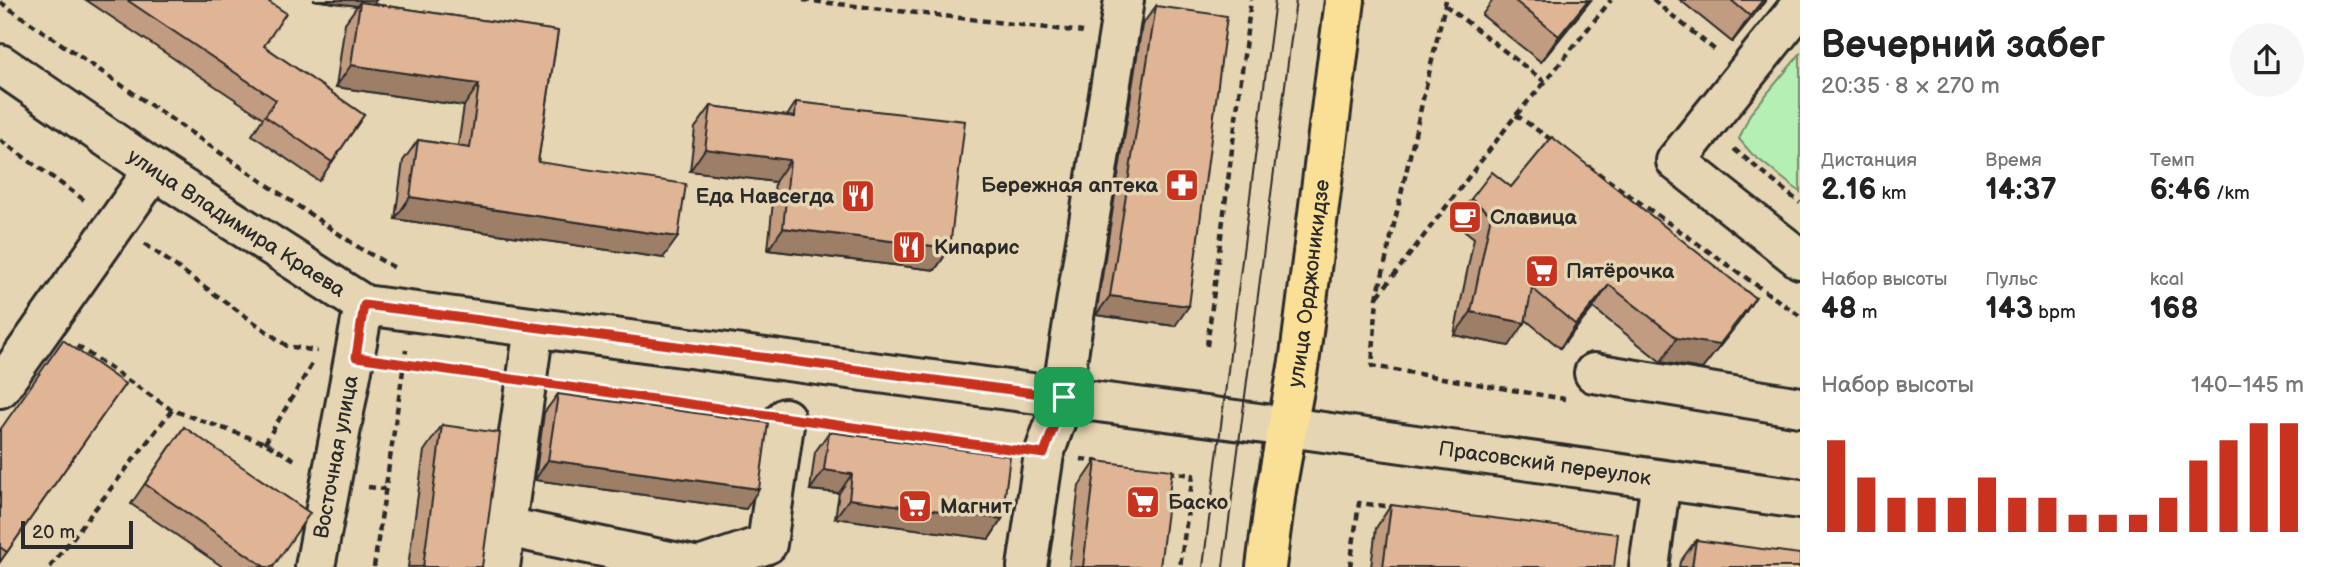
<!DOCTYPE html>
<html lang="ru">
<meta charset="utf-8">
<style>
body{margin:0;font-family:"Balsamiq Sans",sans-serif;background:#f6f6f6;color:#222;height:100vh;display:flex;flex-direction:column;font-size:26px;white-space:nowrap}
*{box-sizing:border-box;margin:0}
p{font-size:23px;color:#767676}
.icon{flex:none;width:38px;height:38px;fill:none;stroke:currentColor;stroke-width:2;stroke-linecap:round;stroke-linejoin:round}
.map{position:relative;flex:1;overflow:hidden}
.drawer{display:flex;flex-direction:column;background:#fff;width:525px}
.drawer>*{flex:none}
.scale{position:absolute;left:21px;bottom:18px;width:112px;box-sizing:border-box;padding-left:7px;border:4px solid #2b2b2b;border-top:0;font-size:19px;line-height:24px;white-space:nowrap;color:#2b2b2b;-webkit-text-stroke:5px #e6d5b2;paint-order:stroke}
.pin{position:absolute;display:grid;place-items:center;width:60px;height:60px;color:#fff;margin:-30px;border-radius:14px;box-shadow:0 4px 10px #0006}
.round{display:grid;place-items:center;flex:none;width:74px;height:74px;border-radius:37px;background:#f6f6f6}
.summary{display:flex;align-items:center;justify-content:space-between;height:119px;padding:0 21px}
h1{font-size:38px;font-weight:600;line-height:52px}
.metrics{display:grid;grid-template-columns:repeat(3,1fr);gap:10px;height:119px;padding:7px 21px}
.metrics div{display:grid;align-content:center}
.metrics b{font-size:30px;font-weight:600}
.metrics small{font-size:19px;font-weight:400}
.metrics p{font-size:19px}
.chart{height:196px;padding:14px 21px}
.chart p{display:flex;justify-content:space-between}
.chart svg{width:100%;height:126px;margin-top:7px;stroke:#c8321e;stroke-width:6}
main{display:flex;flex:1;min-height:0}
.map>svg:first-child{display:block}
</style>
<main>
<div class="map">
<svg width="1800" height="567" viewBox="0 0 1800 567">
<rect width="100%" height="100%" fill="#e6d5b2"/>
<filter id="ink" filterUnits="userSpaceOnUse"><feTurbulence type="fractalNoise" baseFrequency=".0143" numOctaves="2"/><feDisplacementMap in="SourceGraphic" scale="14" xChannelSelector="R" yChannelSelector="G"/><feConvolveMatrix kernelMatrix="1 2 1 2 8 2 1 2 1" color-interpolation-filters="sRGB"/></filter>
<g filter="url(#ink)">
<path fill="#b6efb3" stroke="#708d6f" stroke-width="2" d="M1800,54V192L1752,154L1739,139L1750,114Z"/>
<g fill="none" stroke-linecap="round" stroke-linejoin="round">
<g stroke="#2b2b2b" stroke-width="44">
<g id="minor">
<path d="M1800,6L1676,161L1800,259"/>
<path id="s1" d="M0,64L154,170L364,305L1288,427L1800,499"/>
<path d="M1594,373L1800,407"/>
<path d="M0,388L154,170"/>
<path d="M506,527L699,567L767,544L785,418"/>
<path id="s2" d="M315,567L364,305"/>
<path d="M500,567L534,328"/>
<path d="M1027,567L1044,454L1064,397L1065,374L1124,0"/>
<path d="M1649,567L1661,480"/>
</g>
</g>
<g stroke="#2b2b2b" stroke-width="44">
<g id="major">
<path id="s3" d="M1266,567L1276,490L1300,356L1345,0"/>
</g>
</g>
<path stroke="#2b2b2b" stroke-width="4.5" stroke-dasharray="7 5" stroke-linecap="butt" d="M803,0L1083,32
M1446,0L1377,298L1372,366L1565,399
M1653,0L1715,50
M0,2L361,249L395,268
M1445,5L1545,82L1611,0
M1516,115L1553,141
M0,140L87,202
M1734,149L1800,203
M1588,166L1800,316
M145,244L287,346L317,351
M1378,296L1516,115L1545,82
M77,346L172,410
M1207,346L1251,0
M391,362L490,376
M565,387L747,413
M821,423L1006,449
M265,443L312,364
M1081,459L1100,462
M1168,472L1193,475L1180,567
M368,487L385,489
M50,567L172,410L265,443L295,460
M374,567L406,350
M1350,567L1359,503L1393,507"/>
<use href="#minor" stroke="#e6d5b2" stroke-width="38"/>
<use href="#major" stroke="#fadf96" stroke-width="38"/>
<path stroke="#2b2b2b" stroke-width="2" d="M1203,567L1275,0
M1223,567L1296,0"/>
</g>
<path fill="#c19c80" stroke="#2b2b2b" stroke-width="2" d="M86,0H266L264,46L364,115L319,181L252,135L263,118Z
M313,0H376L373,4L558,31L538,162L663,258L395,219L403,161L418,140L458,146L464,106L336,87L345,23L357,6Z
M1493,0H1591L1541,62L1482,15Z
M1680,0H1766L1732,42Z
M1156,6L1175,326L1096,315L1142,25Z
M796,102L950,248L935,270L768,250L775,182L690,171L695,128L711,106L787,116Z
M1511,187L1755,298L1739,322L1702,369L1661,362L1593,308L1560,348L1526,320L1509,346L1454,335L1474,238L1454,222L1471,199Z
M125,384L0,562V430Z
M558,394L746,509L535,480L544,413Z
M442,425L482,567H408L424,451Z
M184,427L273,567H223L131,504Z
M829,432L1002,519L989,539L835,518L839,493L810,490L815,452Z
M1096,461L1160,567H1069L1079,486Z
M1391,505L1614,567H1371L1376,528Z
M1696,540L1800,567H1679L1680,562Z"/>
<path fill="#9d7f68" stroke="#2b2b2b" stroke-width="2" d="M313,0H376L370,8L360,2L357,6Z
M1588,0H1591L1541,62L1559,36Z
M1763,0H1766L1732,42L1750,16Z
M351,65L479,84L464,106L336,87Z
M705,149L790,160L775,182L690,171Z
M410,197L678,237L663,258L395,219Z
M783,228L950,248L935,270L768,250Z
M1609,285L1593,308L1560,348L1576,325Z
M1110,296L1189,306L1175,326L1096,315Z
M1755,298L1739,322L1702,369L1661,362L1677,338Z
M1471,312L1525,323L1509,346L1454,335Z
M548,460L759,489L746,509L535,480Z
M824,470L852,474L839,493L810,490Z
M849,499L1002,519L989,539L835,518Z"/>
<path fill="#e0b595" stroke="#2b2b2b" stroke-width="2" d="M127,0H266L286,13L264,46L364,115L332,162L265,116L276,100Z
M1514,0H1588L1559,36Z
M1731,0H1763L1750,16Z
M360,2L558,31L538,162L686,184L678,237L410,197L418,140L470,148L479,84L351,65Z
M1156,6L1227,16L1189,306L1110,296Z
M796,102L965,121L950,248L783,228L790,160L705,149L711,106L795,117Z
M1552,137L1755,298L1719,345L1677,338L1609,285L1576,325L1532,288L1525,323L1471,312L1491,215L1471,199L1492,172L1511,187Z
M63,340L125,384L7,552L0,547V430Z
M558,394L768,423L759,489L548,460Z
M442,425L500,433L482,567H423Z
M184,427L310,513L273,567H265L145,484Z
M829,432L1010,456L1002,519L849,499L852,474L824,470Z
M1096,461L1172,470L1160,567H1083Z
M1391,505L1618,534L1614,567H1383Z
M1696,540L1800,554V567H1692Z"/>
</g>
<g fill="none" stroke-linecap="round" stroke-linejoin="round" filter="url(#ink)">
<g stroke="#fff" stroke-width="14">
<path id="route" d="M364,305L412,311L1064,397L1044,454L356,357Z"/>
</g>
<use href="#route" stroke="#c8321e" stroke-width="9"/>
</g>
<defs>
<g id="pharmacy-square" transform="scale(1.75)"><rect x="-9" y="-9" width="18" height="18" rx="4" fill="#c8321e" stroke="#e6d5b2"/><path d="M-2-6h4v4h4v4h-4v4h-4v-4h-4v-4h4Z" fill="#fff"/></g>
<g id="restaurant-square" transform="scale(1.75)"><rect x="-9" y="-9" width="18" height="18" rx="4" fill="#c8321e" stroke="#e6d5b2"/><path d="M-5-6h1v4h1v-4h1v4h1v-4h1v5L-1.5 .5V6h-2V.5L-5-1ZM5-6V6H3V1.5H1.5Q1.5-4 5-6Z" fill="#fff"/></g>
<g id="cafe-square" transform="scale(1.75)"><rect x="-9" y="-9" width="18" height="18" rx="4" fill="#c8321e" stroke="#e6d5b2"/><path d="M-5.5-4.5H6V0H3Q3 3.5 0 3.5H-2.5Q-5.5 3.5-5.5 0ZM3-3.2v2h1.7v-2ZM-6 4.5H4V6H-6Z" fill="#fff"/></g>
<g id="supermarket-square" transform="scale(1.75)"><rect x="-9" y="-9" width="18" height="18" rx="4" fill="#c8321e" stroke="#e6d5b2"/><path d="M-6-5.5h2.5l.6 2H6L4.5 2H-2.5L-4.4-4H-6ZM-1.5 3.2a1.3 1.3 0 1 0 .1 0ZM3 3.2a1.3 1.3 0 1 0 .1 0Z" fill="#fff"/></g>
</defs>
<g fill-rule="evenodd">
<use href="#pharmacy-square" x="1182" y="185"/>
<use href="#restaurant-square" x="858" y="196"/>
<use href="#cafe-square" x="1465" y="217"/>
<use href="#restaurant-square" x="909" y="247"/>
<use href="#supermarket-square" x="1542" y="271"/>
<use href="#supermarket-square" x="1143" y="502"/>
<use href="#supermarket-square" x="915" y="506"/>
</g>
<g text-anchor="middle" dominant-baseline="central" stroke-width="7" stroke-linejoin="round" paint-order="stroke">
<g font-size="21" font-weight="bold" fill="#2b2b2b" stroke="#e6d5b2" text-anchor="start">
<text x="1158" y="185" text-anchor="end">Бережная аптека</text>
<text x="834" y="196" text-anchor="end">Еда Навсегда</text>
<text x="1490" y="217">Славица</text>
<text x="934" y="247">Кипарис</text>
<text x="1566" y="271">Пятёрочка</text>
<text x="1168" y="502">Баско</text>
<text x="940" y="506">Магнит</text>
</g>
<g font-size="21" fill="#2b2b2b" stroke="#e6d5b2">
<text stroke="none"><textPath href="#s1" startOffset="285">улица Владимира Краева</textPath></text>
<text stroke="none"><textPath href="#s3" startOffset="287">улица Орджоникидзе</textPath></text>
<text stroke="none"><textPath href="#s2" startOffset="112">Восточная улица</textPath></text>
<text stroke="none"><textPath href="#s1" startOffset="1628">Прасовский переулок</textPath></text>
</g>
</g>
</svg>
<div class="scale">20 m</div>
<div class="pin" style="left:1064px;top:397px;background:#1e9e55"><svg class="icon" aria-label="arrive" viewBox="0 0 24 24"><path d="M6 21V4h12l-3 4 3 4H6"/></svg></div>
</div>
<section class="drawer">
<div class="summary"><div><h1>Вечерний забег</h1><p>20:35 · 8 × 270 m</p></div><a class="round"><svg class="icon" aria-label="share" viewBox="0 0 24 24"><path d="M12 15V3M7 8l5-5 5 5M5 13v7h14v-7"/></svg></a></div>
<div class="metrics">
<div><p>Дистанция</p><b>2.16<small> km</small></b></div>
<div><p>Время</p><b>14:37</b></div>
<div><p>Темп</p><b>6:46<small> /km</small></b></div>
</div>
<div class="metrics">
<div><p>Набор высоты</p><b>48<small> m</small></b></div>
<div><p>Пульс</p><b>143<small> bpm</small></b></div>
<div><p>kcal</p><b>168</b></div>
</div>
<div class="chart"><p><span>Набор высоты</span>140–145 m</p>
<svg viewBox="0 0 160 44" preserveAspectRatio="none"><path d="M5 44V12M15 44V25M25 44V32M35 44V32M45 44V32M55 44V25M65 44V32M75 44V32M85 44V38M95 44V38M105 44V38M115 44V32M125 44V19M135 44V12M145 44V6M155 44V6"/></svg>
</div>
</section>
</main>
